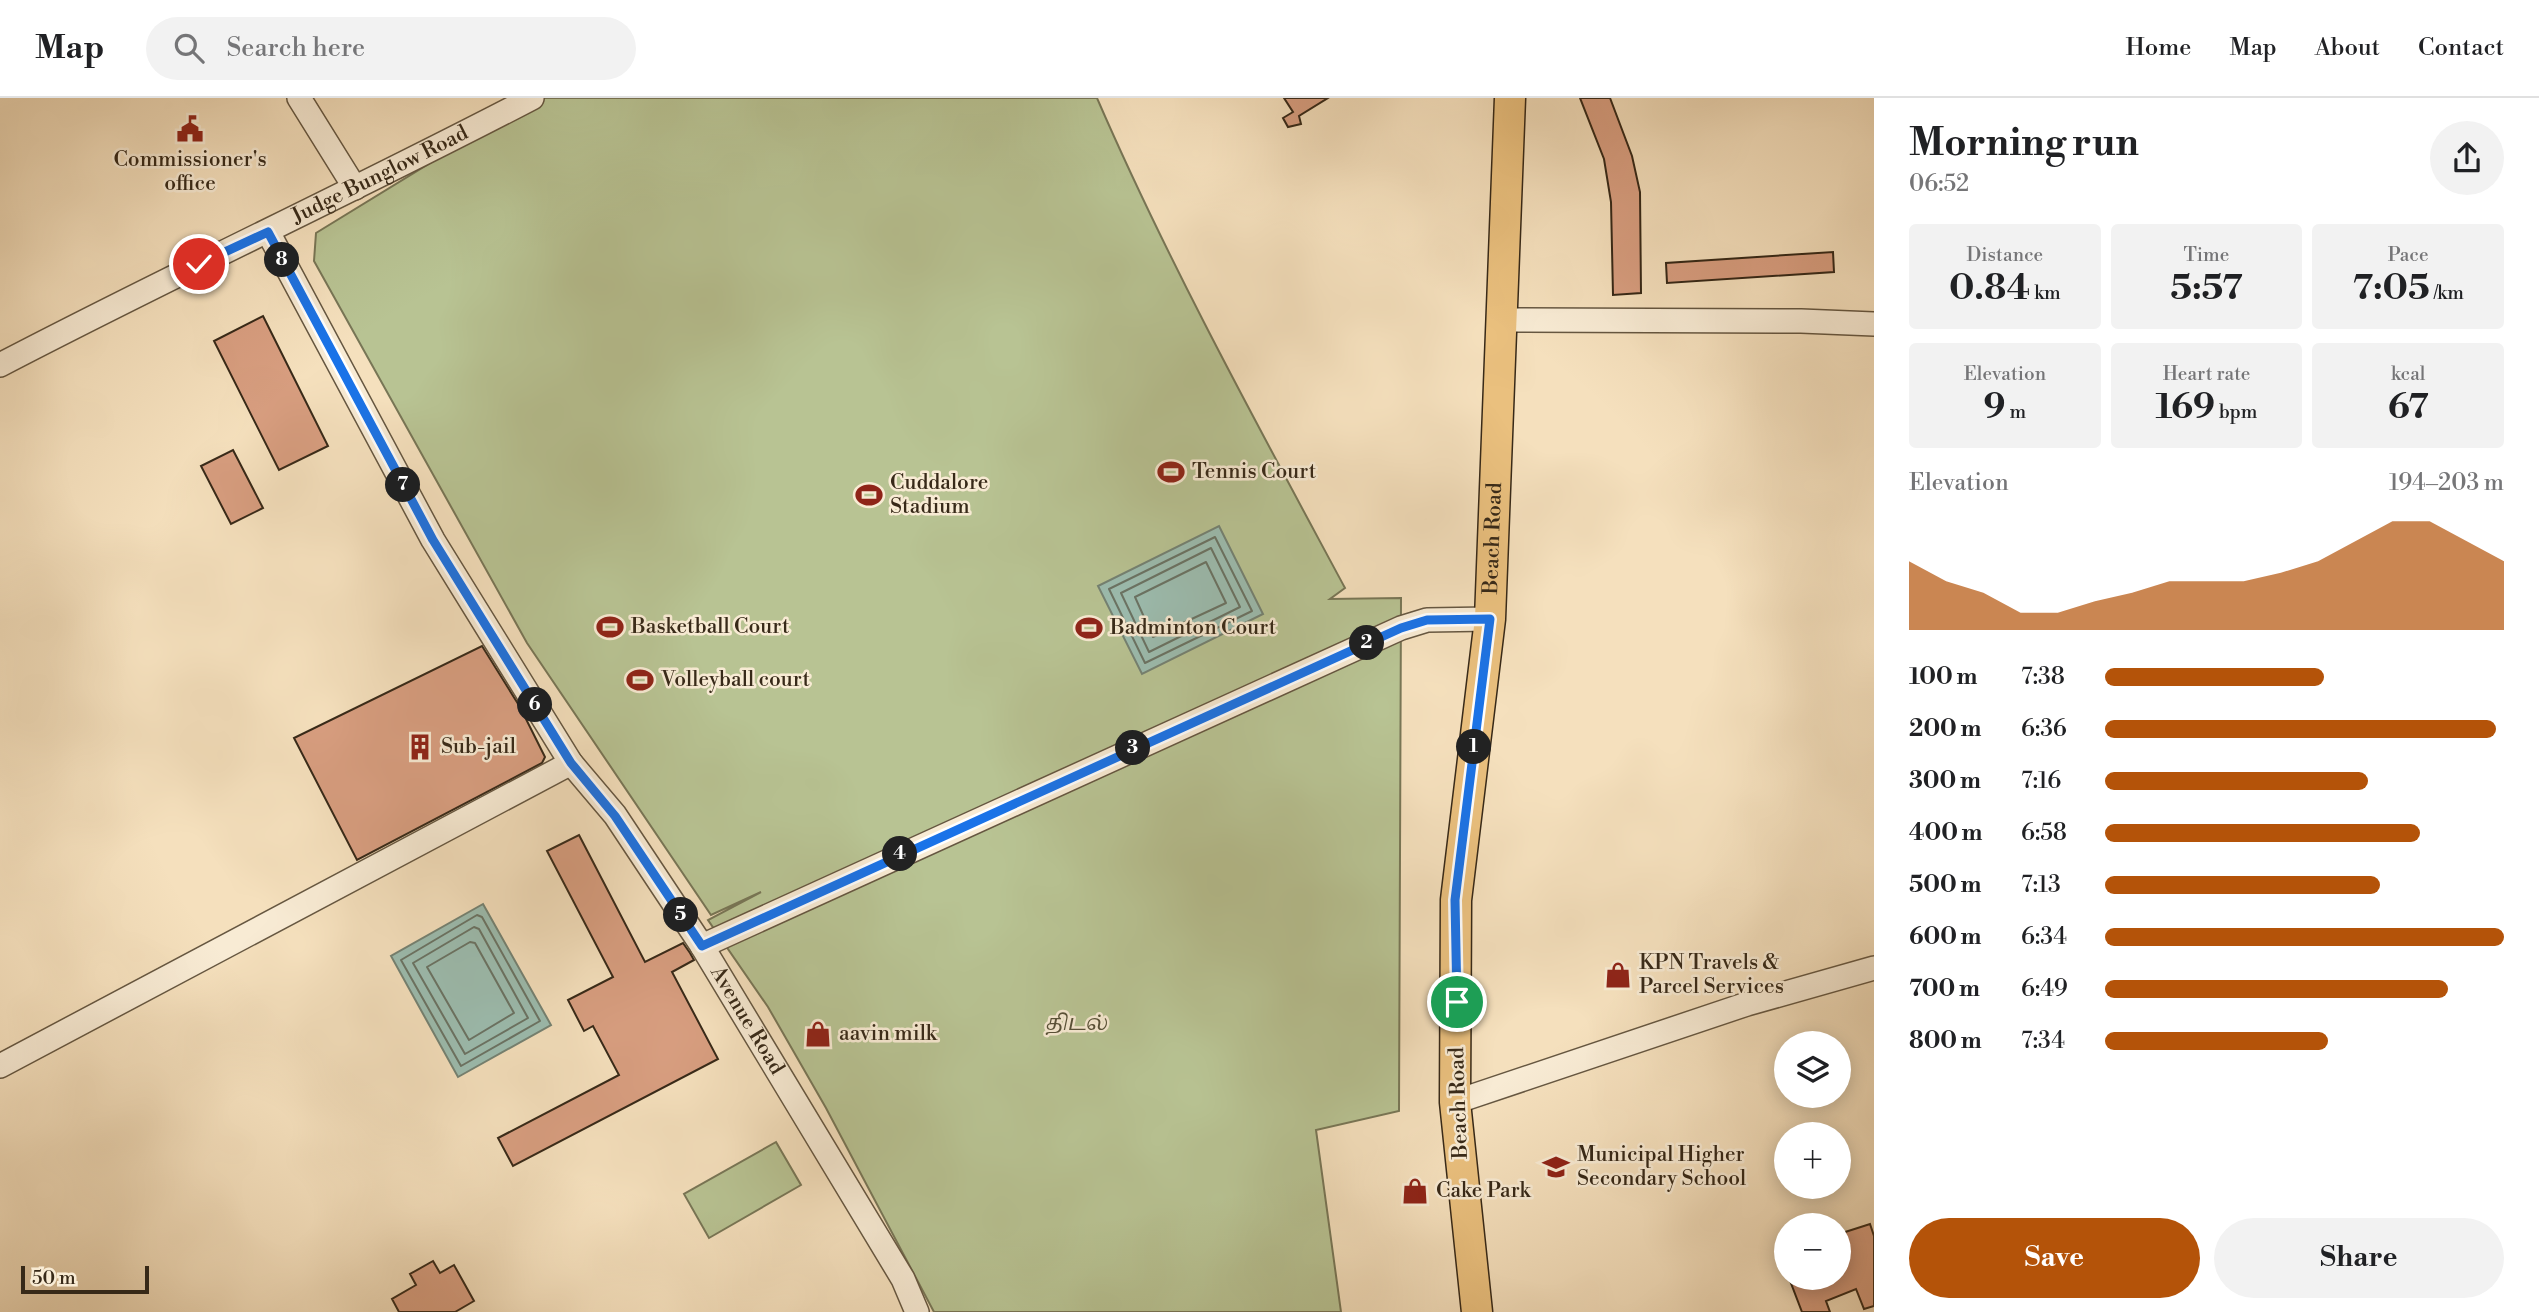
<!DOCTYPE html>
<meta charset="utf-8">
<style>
body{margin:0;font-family:"Libre Bodoni","Noto Serif Tamil",serif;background:#f2f2f2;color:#202124;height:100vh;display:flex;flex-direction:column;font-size:26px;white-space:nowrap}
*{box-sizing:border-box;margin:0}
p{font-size:23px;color:#757577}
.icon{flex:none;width:38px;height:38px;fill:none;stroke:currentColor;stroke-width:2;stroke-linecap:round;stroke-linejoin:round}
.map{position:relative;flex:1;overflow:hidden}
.details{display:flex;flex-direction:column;background:#fff;width:665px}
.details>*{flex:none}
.controls{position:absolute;left:1774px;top:933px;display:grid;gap:14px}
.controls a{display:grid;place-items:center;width:77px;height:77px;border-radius:50%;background:#fff;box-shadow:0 4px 18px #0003;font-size:35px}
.scale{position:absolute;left:21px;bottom:18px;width:128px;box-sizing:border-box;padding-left:7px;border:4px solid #372918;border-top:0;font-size:19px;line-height:24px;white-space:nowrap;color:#372918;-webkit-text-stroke:5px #f8ebd4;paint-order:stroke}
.pin{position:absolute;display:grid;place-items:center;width:60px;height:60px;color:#fff;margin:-30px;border:4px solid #fff;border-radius:50%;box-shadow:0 2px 7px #0007}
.km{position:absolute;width:35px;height:35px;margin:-18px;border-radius:50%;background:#222;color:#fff;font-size:19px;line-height:35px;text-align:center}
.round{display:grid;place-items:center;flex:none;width:74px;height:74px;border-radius:37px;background:#f2f2f2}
.headline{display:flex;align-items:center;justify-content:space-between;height:119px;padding:0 35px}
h1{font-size:38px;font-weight:700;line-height:52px}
.stats{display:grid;grid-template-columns:repeat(3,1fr);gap:10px;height:119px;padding:7px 35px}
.stats div{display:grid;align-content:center;border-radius:7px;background:#f2f2f2;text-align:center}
.stats b{font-size:35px;font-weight:700}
.stats small{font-size:19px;font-weight:400}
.stats p{font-size:19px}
.chart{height:196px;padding:14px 35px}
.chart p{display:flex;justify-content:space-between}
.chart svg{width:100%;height:126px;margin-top:7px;fill:#b45309;opacity:.7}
.action{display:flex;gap:14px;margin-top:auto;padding:14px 35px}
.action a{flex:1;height:80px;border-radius:42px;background:#b45309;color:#fff;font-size:28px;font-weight:700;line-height:80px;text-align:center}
.action a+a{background:#f2f2f2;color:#202124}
ul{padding:0 35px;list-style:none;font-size:23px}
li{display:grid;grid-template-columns:112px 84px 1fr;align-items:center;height:52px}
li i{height:18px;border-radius:9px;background:#b45309}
header{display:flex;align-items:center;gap:42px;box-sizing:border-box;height:98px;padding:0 35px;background:#fff;border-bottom:2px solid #e0e0e0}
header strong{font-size:33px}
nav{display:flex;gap:38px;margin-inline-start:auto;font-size:24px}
.search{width:490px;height:63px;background:#f2f2f2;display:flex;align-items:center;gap:18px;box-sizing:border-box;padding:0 24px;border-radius:38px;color:#757577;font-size:26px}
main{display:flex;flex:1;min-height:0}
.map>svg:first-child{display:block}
</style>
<header>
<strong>Map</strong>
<div class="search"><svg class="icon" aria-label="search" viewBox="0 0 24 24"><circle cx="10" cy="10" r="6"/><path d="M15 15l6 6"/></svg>Search here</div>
<nav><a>Home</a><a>Map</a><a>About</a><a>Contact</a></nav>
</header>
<main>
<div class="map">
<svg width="1874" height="1214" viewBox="0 0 1874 1214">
<rect width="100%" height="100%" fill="#f5e0bd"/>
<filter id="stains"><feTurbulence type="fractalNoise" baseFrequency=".00286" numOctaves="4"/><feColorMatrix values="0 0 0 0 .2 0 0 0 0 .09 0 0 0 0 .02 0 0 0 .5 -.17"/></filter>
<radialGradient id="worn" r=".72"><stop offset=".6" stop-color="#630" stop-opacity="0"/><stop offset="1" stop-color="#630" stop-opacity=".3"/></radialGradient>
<path fill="#b8c393" stroke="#787656" stroke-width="2" d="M536,0H1097C1170,168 1258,328 1345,490L1330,501L1401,500L1399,1013L1316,1032L1341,1214H934L826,1010L768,909L708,822L761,794L711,817L527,545L314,163L316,135Z
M776,1044L801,1087L709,1140L684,1096Z"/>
<path fill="#9cbdb0" stroke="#748273" stroke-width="2" d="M1219,428L1263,516L1142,576L1098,488Z
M483,806L551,927L458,979L391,858Z"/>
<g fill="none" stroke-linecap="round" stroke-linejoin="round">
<path stroke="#6a7364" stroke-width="2" d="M1215,439L1252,513L1145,565L1109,491Z
M1211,450L1240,509L1149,554L1121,495Z
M1206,464L1226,505L1153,539L1135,499Z
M477,817L482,819L540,923L461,968L401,862Z
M474,829L479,831L528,920L465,956L413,865Z
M470,844L475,845L514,915L469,942L427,869Z"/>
</g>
<path fill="#d89e80" stroke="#372918" stroke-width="2" d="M1284,0H1328L1299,18L1301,26L1288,29L1283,20L1293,14Z
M1580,0H1610L1632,58L1640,94L1641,195L1613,197L1611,104L1604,61Z
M1833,154L1834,174L1667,185L1666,165Z
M263,218L328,348L279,372L214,243Z
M233,352L263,410L231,426L201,368Z
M482,548L520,609L545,659L542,665L357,762L294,640Z
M579,737L645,864L683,845L690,855L694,862L672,874L718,961L513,1068L498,1040L619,977L593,928L584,933L568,902L613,879L547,753Z
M1870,1126L1874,1138V1208L1864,1211L1856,1191L1826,1203L1830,1214H1802L1789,1180H1839V1167L1847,1164L1839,1136Z
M433,1163L440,1175L454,1167L474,1203L455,1214H399L392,1201L416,1187L410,1176Z"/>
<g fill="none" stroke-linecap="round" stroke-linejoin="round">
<g stroke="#665741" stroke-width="26">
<g id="minor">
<path d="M299,0L355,90"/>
<path id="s1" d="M268,134L433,442L571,665L615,717L702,848L903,1181L917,1214"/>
<path d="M1503,222L1801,223L1874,226"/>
<path id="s2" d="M0,267C176,175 356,92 532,0"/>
<path d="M702,848L1401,530L1427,522L1490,521"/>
<path d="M0,968L571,665"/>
<path d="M1455,1004L1747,906L1874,870"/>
</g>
</g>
<g stroke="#372918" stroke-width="33">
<g id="major">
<path id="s3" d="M1477,1214L1455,1004L1456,802L1490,521L1510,0"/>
</g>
</g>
<use href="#minor" stroke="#f8ebd4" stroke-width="23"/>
<use href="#major" stroke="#eac07e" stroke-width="30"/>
</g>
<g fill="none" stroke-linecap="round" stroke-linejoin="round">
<g stroke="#fff" stroke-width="14">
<path id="route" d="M199,166L268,134L433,442L571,665L615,718L702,848L1401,530L1427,522L1490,521L1455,802L1457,904"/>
</g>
<use href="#route" stroke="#1a73e8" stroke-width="9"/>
</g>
<defs>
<g id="civic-bare" transform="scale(2.1)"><path d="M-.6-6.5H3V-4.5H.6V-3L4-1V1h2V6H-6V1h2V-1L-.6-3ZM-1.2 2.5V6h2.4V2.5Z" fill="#8f2418" stroke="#f8ebd4" stroke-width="2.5" paint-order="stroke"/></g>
<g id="stadium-bare" transform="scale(2.1)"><path d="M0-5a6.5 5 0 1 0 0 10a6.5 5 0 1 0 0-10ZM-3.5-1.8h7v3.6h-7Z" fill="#8f2418" stroke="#f8ebd4" stroke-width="2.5" paint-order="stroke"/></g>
<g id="building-bare" transform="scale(2.1)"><path d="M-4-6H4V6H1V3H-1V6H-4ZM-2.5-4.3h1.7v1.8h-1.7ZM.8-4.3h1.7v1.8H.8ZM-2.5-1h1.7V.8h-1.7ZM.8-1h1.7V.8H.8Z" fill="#8f2418" stroke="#f8ebd4" stroke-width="2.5" paint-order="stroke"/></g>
<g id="shop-bare" transform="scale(2.1)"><path d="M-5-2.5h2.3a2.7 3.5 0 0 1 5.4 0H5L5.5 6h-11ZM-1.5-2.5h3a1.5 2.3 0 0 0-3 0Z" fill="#8f2418" stroke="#f8ebd4" stroke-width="2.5" paint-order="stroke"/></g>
<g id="school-bare" transform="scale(2.1)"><path d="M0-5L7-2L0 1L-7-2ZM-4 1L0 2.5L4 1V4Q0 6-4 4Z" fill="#8f2418" stroke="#f8ebd4" stroke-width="2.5" paint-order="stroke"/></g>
</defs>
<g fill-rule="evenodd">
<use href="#civic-bare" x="190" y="31"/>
<use href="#stadium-bare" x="1171" y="374"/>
<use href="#stadium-bare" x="869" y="397"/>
<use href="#stadium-bare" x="610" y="529"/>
<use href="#stadium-bare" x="1089" y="530"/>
<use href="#stadium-bare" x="640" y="582"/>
<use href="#building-bare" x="420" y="649"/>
<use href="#shop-bare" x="1618" y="877"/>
<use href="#shop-bare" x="818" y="936"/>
<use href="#school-bare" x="1556" y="1069"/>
<use href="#shop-bare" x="1415" y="1093"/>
</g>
<g text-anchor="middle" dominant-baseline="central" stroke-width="5" stroke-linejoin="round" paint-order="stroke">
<g font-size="21" fill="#372918" stroke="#f8ebd4" text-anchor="start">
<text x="190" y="62" text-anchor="middle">Commissioner's<tspan x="190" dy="24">office</tspan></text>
<text x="1192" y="374">Tennis Court</text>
<text x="890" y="385">Cuddalore<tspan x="890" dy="24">Stadium</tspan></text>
<text x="631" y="529">Basketball Court</text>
<text x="1110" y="530">Badminton Court</text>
<text x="661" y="582">Volleyball court</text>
<text x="441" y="649">Sub-jail</text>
<text x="1639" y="865">KPN Travels &amp;<tspan x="1639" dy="24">Parcel Services</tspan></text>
<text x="839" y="936">aavin milk</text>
<text x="1577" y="1057">Municipal Higher<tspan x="1577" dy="24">Secondary School</tspan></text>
<text x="1436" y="1093">Cake Park</text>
</g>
<g font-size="21" fill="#372918" stroke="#f8ebd4">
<text stroke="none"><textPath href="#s2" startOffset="425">Judge Bunglow Road</textPath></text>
<text stroke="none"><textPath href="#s3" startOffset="777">Beach Road</textPath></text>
<text stroke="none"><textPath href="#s1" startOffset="924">Avenue Road</textPath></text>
<text transform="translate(1459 1005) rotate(-92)">Beach Road</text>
</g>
<g font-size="21" font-style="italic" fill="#575037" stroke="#f8ebd4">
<text x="1077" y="926">திடல்</text>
</g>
</g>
<rect width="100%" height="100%" filter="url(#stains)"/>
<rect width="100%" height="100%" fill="url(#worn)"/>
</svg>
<div class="controls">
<a><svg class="icon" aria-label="layers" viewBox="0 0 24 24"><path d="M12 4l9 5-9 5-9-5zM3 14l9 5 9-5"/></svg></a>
<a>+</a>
<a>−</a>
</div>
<div class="scale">50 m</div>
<div class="pin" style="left:1457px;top:904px;background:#1e9e55"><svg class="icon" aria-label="arrive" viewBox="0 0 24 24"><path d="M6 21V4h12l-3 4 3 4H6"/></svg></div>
<div class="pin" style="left:199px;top:166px;background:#d93025"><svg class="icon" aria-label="check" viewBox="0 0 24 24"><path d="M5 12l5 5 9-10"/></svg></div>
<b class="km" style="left:1474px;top:649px">1</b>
<b class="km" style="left:1367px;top:545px">2</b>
<b class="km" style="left:1133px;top:650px">3</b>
<b class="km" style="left:900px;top:756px">4</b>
<b class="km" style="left:681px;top:817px">5</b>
<b class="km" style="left:535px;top:607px">6</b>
<b class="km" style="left:403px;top:387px">7</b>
<b class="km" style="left:282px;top:162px">8</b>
</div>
<section class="details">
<div class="headline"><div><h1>Morning run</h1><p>06:52</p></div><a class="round"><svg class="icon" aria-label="share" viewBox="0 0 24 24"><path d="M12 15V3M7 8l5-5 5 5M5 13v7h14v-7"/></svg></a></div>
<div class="stats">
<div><p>Distance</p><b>0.84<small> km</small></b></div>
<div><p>Time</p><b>5:57</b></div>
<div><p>Pace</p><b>7:05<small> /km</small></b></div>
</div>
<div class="stats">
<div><p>Elevation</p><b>9<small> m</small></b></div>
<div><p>Heart rate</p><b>169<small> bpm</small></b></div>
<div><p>kcal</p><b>67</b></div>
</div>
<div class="chart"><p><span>Elevation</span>194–203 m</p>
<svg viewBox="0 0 160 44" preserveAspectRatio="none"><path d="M0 44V20L10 27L20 31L30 38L40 38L50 34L60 31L70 27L80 27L90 27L100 24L110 20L120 13L130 6L140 6L150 13L160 20V44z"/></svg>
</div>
<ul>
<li><b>100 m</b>7:38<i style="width:55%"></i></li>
<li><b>200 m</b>6:36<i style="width:98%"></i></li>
<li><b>300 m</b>7:16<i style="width:66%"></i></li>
<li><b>400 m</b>6:58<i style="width:79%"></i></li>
<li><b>500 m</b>7:13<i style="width:69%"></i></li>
<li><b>600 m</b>6:34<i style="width:100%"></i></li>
<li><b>700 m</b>6:49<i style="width:86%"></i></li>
<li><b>800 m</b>7:34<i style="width:56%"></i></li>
</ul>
<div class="action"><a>Save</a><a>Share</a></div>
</section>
</main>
